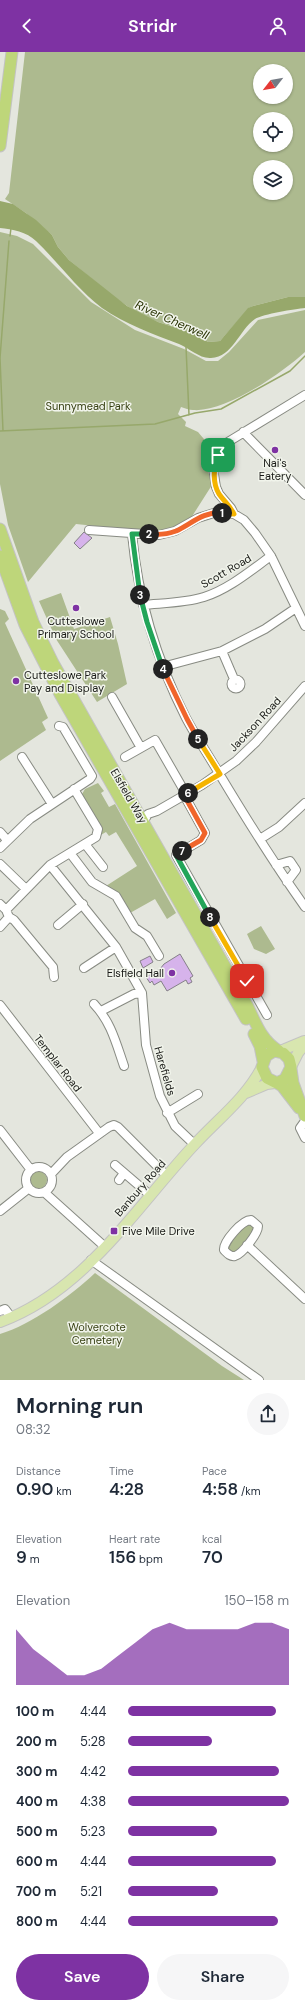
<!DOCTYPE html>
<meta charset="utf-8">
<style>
body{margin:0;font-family:"DM Sans",sans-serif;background:#f6f6f7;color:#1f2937;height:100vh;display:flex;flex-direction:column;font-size:15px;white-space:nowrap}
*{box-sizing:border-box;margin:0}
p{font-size:13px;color:#747a83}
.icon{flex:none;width:22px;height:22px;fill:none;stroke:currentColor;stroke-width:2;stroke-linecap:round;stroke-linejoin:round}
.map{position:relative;height:1328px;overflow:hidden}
.sheet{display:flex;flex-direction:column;background:#fff;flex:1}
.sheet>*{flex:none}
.needle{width:26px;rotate:239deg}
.fabs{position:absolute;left:253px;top:12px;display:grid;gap:8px}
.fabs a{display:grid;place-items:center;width:40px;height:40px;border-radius:50%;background:#fff;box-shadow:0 1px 3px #0004;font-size:20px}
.pin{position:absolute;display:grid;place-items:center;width:34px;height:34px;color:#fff;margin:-17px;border-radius:8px;box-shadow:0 2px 6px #0006}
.km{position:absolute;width:20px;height:20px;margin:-10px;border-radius:50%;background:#222;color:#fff;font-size:11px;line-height:20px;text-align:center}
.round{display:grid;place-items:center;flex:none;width:42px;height:42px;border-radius:21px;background:#f6f6f7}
.summary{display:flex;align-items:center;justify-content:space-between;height:68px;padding:0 16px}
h1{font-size:22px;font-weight:600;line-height:30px}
.metrics{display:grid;grid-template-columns:repeat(3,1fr);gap:6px;height:68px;padding:4px 16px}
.metrics div{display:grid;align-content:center}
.metrics b{font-size:17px;font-weight:600}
.metrics small{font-size:11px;font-weight:400}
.metrics p{font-size:11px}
.chart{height:112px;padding:8px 16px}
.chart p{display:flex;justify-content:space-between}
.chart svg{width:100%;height:72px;margin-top:4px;fill:#7e32a3;opacity:.7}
.primary-button{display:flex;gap:8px;margin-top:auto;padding:8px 16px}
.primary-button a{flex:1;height:46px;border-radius:24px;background:#7e32a3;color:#fff;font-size:16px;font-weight:600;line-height:46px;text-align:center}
.primary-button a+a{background:#f6f6f7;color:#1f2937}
ul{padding:0 16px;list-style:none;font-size:13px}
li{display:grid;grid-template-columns:64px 48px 1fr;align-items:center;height:30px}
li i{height:10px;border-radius:5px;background:#7e32a3}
header{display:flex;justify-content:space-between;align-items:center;height:52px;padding:0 16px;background:#7e32a3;color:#fff;font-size:18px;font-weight:600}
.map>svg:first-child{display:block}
</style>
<header><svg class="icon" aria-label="back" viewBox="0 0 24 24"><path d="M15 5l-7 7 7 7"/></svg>Stridr<svg class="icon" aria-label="person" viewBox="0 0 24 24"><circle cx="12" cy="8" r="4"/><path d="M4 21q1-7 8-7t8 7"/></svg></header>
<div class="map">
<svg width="305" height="1328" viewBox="0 0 305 1328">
<rect width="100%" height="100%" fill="#e4e6de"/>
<path fill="#adba8f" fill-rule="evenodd" d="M25,0H305V245H288L253,254L249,256L220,289L208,290L195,282L158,270L139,262L114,245L69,208L58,195L52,183L26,161L5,147L9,141ZM260,19H286V45H260ZM260,67H286V93H260ZM260,115H286V141H260Z
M0,180L17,184L33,192L91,250L135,278L184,297L206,309H218L229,300L258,268L305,258V300C282,321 225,361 193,358C189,358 185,356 181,355L178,362L186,370L185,374L198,380L214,399L208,419L212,433L191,466L173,477L154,480L76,472L28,530L8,473L0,432Z
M61,541L74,577L110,565L118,592L127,632L97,650L56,587L39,549Z
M0,557L5,559L9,567L5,571L48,666L42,670L46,678L0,709Z
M98,731L104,739L101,741L109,755L115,752L176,861L167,867L155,847L130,861L119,842L106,834L137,814L116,780L109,784L106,780L99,784L82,742L85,737Z
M261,874L275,897L266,902L254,897L247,882Z
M29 1128a9 9 0 1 1 18 0a9 9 0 1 1-18 0Z
M250,1170L256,1177L237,1200L232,1201L228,1200L226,1193L245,1171Z
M95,1221L222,1314L244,1328H0V1282C31,1273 72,1243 95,1221Z"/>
<path fill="#97a86b" d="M0,149L13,152L36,168L52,183L58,195L69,208L127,254L158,270L195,282L208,290L220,289L248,256L253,254L288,245H305V256C295,257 263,262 255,267C239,278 233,305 211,306C200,307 189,296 179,292C153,282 125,272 102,256C77,237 58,210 36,189C27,180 12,177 0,176Z"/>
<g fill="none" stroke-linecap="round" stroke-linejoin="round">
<path stroke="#97a86b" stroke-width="1.5" d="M10,184L11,176
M186,295L189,363
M0,379L155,372L195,361L221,357L290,319L305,304
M3,379L0,306L9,189"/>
</g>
<path fill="#d6b3eb" stroke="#858188" d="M84,480L92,486L80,497L74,491Z
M180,902L193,924L190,926L192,930L188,932L186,928L167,939L161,929L154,933L152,929L150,931L146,925L160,917L164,912Z
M150,904L153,910L143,916L140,909Z"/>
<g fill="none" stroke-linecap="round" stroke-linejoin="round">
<g stroke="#888b83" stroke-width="10">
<path id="minor" d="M305,343L228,390L218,403L213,416L216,435L219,442L231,456L234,462L244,468L255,481L271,504L305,574
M243,380L305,443
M89,478L159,483L175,479L198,466L217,460L234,462
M132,482C138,547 156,607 186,666C196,685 209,704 220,723C247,768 275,813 305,855
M143,553C163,551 185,551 204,545C229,537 250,519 271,504
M222,599L234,627
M162,615L222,599L265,577L296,556
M231.5 632a4.5 4.5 0 1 1 9 0a4.5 4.5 0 1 1-9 0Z
M112,645L141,696
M22,705L52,752
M125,705L155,688L186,742
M184,743L205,781L201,788L176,803L267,963
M141,774L148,762L157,759L202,733L236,709L256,690L305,634
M0,780L7,788
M260,787L279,775L305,751
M85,792L103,815
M0,796L30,767L90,727L92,724L63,675L59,674
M70,801L92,830L116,844L135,876L147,884L159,904
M0,812L26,837
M50,813L116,895L142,941L146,993L160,1044L175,1074L194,1092
M276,813L290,809L296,818L287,830
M0,852L6,858L50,813L96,785L98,777L74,737
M6,858L9,865L14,868L53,915L54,925
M58,873L83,852
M0,875L9,865
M84,916L116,895
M94,952C111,970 116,991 124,1014
M0,953L99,1081
M101,959L134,942L142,941
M167,1061L198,1042
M305,1069L300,1076L305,1086
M0,1078L31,1118
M115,1113L150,1143
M26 1128a13 13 0 1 1 26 0a13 13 0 1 1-26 0Z
M51,1122L67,1105L109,1075L114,1073L118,1075L163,1120
M119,1128L124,1121
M44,1140L104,1194
M0,1159L29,1136
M251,1168L258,1174C258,1182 242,1202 235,1204C230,1205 227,1201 224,1198C223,1190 242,1168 251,1168Z
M247,1193L305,1247
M91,1208L259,1328
M0,1259L5,1257L11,1265"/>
</g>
<g stroke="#c3c3c3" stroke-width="12">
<path id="major" d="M280,999L304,989
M291,1015L298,1001L305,992
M246,1041L267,1032L275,1031
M0,1270C85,1239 136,1155 195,1092C218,1067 246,1046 262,1015"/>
</g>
<g stroke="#c3c3c3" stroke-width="13">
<path id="highway" d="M0,94L12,0
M0,477L33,570L53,611L248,955C256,972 262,989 279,999
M0,504L25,573L60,642L246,967
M254,982L260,994L263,1009
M274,999L283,1001L289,1007L291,1015L285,1027L277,1031L267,1026L262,1015L266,1004Z
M291,1017L293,1031L305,1064
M277,1031L282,1034L299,1056"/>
</g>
<use href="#minor" stroke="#fff" stroke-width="8"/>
<use href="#major" stroke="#d8e6af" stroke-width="10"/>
<use href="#highway" stroke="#bed67a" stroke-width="11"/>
</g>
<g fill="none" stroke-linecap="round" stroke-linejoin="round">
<g stroke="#fff" stroke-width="8">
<path id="split-1" d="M218,403C214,415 212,430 219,442C224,449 230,454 234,462L222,461"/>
</g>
<g stroke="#fff" stroke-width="8">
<path id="split-2" d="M149,482C158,483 168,482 176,479C191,472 204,459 222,461"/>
</g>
<g stroke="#fff" stroke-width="8">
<path id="split-3" d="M140,543L132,482H149"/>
</g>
<g stroke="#fff" stroke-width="8">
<path id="split-4" d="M140,543L147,570L163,617"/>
</g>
<g stroke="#fff" stroke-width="8">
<path id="split-5" d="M163,617L187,667L198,687"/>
</g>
<g stroke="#fff" stroke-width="8">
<path id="split-6" d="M188,741L220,722L198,687"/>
</g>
<g stroke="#fff" stroke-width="8">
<path id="split-7" d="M182,799L201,788L205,781L184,743L188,741"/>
</g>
<g stroke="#fff" stroke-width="8">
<path id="split-8" d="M182,799L176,803L210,865"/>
</g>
<g stroke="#fff" stroke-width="8">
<path id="split-9" d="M210,865L247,929"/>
</g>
<use href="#split-1" stroke="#f5b400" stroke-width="5"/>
<use href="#split-2" stroke="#f0652b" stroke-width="5"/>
<use href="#split-3" stroke="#22a559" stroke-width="5"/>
<use href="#split-4" stroke="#22a559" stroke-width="5"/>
<use href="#split-5" stroke="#f0652b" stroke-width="5"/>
<use href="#split-6" stroke="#f5b400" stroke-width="5"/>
<use href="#split-7" stroke="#f0652b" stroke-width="5"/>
<use href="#split-8" stroke="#22a559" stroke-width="5"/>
<use href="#split-9" stroke="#f5b400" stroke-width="5"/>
</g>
<g fill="#7e32a3" stroke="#f1f4eb" stroke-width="1.5">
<circle cx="275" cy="398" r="4"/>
<circle cx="76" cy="556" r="4"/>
<circle cx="16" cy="629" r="4"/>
<circle cx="172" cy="921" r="4"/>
<rect x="110" y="1175" width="8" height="8" rx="2"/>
</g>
<g text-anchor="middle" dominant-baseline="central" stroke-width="3" stroke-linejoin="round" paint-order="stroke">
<g font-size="11" fill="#374113" stroke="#f1f4eb">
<text x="88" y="354">Sunnymead Park</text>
<text x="97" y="1275">Wolvercote<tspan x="97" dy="13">Cemetery</tspan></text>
</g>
<g font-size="11" fill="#191a17" stroke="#f1f4eb">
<text x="275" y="411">Nai's<tspan x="275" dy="13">Eatery</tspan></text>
<text x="76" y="569">Cutteslowe<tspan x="76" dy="13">Primary School</tspan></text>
<text x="24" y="623" text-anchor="start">Cutteslowe Park<tspan x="24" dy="13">Pay and Display</tspan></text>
<text x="164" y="921" text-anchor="end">Elsfield Hall</text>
<text x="122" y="1179" text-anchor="start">Five Mile Drive</text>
</g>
<g font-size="11" fill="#191a17" stroke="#f1f4eb">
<text transform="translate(226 519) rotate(-30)">Scott Road</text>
<text transform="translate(255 672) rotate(-47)">Jackson Road</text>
<text transform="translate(129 744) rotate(60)">Elsfield Way</text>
<text transform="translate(58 1011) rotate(52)">Templar Road</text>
<text transform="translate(165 1019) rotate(74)">Harefields</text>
<text transform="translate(140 1136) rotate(-49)">Banbury Road</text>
</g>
<g font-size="12" font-style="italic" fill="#283202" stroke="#f1f4eb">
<text transform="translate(172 268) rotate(24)">River Cherwell</text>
</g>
</g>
</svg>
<div class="fabs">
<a><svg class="needle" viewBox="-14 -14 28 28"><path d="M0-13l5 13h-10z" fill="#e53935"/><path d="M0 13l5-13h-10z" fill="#747a83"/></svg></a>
<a><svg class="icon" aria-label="locate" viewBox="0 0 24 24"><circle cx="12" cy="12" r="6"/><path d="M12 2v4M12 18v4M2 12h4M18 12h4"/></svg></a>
<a><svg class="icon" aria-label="layers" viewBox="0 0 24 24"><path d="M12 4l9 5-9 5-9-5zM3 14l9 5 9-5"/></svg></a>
</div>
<div class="pin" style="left:218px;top:403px;background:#1e9e55"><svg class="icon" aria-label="arrive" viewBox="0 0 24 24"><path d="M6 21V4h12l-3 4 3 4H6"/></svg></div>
<div class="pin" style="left:247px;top:929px;background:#d93025"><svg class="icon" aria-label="check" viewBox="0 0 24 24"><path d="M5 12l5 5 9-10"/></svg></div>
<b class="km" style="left:222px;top:461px">1</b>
<b class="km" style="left:149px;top:482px">2</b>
<b class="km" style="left:140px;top:543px">3</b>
<b class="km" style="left:163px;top:617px">4</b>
<b class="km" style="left:198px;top:687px">5</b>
<b class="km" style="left:188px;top:741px">6</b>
<b class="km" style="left:182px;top:799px">7</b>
<b class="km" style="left:210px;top:865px">8</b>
</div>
<section class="sheet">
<div class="summary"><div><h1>Morning run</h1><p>08:32</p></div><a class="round"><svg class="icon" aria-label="share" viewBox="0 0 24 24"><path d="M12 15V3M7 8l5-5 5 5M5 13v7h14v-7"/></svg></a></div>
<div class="metrics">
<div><p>Distance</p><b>0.90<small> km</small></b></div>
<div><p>Time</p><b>4:28</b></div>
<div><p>Pace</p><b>4:58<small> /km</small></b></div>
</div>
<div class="metrics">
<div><p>Elevation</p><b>9<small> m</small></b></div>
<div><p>Heart rate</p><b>156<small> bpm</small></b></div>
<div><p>kcal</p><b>70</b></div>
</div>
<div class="chart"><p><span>Elevation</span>150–158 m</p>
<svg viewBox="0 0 160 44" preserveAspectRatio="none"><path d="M0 44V10L10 22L20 30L30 38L40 38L50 34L60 26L70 18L80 10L90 6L100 10L110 10L120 10L130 10L140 6L150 6L160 10V44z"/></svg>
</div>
<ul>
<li><b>100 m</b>4:44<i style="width:92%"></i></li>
<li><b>200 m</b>5:28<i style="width:52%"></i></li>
<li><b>300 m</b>4:42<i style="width:94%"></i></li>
<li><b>400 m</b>4:38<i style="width:100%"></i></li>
<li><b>500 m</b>5:23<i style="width:55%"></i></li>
<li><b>600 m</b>4:44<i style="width:92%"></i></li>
<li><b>700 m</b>5:21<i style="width:56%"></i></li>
<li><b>800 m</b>4:44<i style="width:93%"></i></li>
</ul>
<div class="primary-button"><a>Save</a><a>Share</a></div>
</section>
